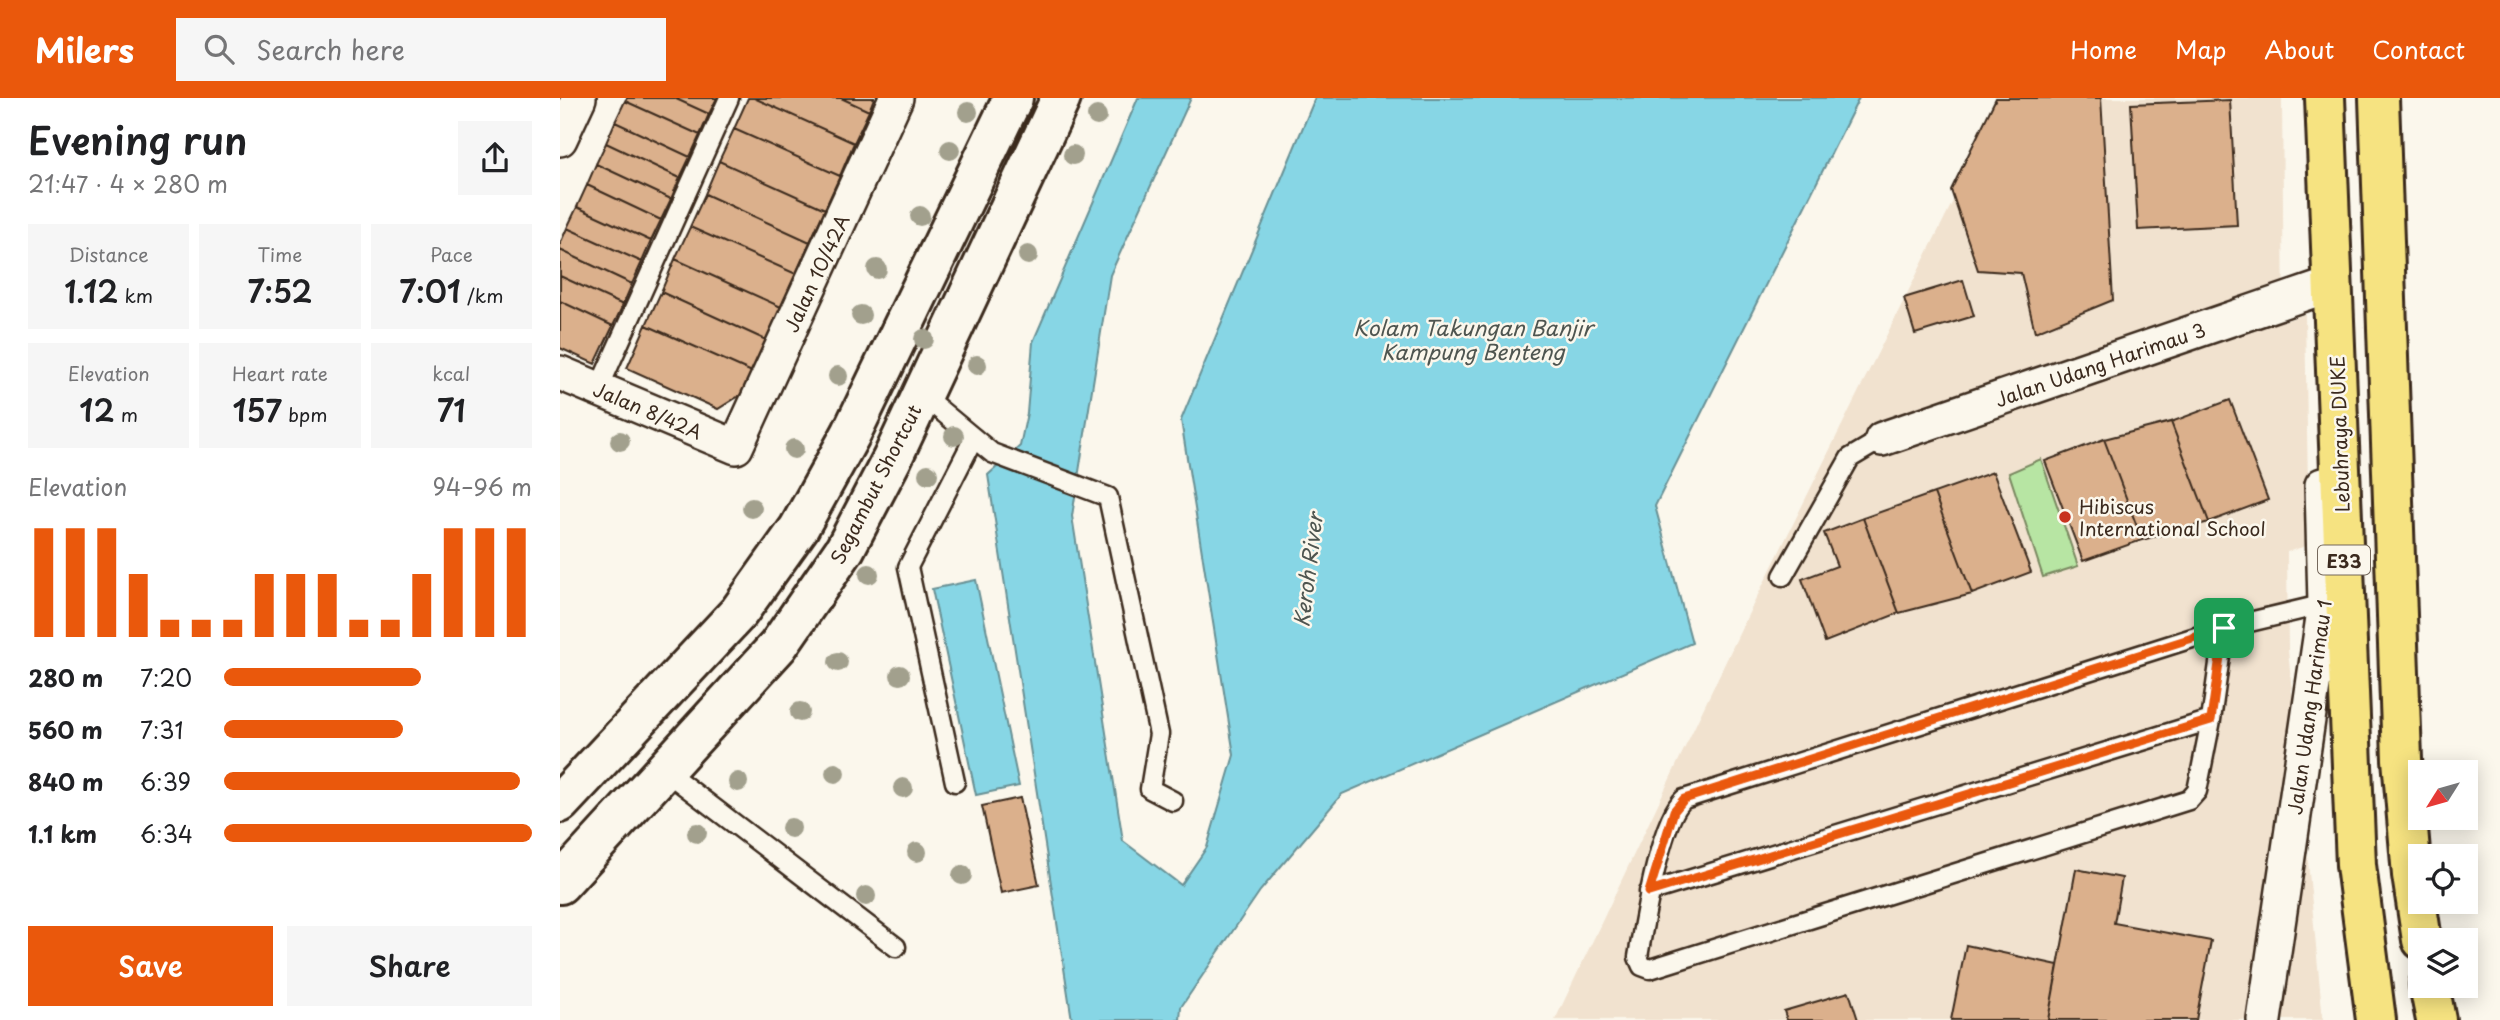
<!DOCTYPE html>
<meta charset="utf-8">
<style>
body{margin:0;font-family:"Playpen Sans",sans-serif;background:#f6f6f6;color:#202124;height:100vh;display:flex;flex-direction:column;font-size:26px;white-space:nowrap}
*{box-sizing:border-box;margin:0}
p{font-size:23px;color:#757577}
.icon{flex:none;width:38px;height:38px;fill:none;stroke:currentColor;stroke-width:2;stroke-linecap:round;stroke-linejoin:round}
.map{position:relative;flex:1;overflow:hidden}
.drawer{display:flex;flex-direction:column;background:#fff;width:560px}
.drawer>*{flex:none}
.needle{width:46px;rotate:233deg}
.tools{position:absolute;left:1848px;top:662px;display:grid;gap:14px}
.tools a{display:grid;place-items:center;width:70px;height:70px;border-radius:0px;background:#fff;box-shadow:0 4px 18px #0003;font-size:35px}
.pin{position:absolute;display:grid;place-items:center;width:60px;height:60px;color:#fff;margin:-30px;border-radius:14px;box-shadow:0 4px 10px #0006}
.round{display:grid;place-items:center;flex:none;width:74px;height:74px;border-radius:0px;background:#f6f6f6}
.headline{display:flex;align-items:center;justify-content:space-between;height:119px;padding:0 28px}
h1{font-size:38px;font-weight:600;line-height:52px}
.metrics{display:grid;grid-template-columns:repeat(3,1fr);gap:10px;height:119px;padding:7px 28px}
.metrics div{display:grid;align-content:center;border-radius:0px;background:#f6f6f6;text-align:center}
.metrics b{font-size:30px;font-weight:600}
.metrics small{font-size:19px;font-weight:400}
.metrics p{font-size:19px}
.chart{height:196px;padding:14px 28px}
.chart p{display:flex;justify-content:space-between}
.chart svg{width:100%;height:126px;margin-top:7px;stroke:#ea580c;stroke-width:6}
.cta{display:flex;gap:14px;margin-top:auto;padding:14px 28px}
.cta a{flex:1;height:80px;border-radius:0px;background:#ea580c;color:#fff;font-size:28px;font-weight:600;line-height:80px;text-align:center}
.cta a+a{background:#f6f6f6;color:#202124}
ul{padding:0 28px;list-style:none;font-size:23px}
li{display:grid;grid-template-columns:112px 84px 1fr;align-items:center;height:52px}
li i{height:18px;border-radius:9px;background:#ea580c}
header{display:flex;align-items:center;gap:42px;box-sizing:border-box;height:98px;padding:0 35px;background:#ea580c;color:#fff}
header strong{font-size:33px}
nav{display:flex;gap:38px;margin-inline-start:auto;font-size:24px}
.search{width:490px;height:63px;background:#f6f6f6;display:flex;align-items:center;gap:18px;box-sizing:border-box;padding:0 24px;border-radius:0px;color:#757577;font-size:26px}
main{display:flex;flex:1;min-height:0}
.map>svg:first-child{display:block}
</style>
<header>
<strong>Milers</strong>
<div class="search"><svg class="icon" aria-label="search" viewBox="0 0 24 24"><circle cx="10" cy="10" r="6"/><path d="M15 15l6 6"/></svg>Search here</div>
<nav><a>Home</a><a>Map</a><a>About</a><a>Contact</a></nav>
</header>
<main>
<section class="drawer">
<div class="headline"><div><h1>Evening run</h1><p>21:47 · 4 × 280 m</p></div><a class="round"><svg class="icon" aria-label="share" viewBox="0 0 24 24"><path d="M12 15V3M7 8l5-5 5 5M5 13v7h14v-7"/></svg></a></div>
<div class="metrics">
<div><p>Distance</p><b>1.12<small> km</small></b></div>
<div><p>Time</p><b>7:52</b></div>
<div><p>Pace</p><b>7:01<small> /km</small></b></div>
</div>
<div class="metrics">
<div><p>Elevation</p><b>12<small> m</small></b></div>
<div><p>Heart rate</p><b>157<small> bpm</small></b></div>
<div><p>kcal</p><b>71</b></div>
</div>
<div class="chart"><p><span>Elevation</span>94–96 m</p>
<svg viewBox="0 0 160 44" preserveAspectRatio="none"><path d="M5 44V6M15 44V6M25 44V6M35 44V22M45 44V38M55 44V38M65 44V38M75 44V22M85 44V22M95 44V22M105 44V38M115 44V38M125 44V22M135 44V6M145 44V6M155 44V6"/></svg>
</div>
<ul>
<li><b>280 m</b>7:20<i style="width:64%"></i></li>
<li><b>560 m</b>7:31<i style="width:58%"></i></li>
<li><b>840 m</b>6:39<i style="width:96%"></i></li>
<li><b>1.1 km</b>6:34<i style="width:100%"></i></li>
</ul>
<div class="cta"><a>Save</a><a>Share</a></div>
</section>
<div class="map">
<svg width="1940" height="922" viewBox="0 0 1940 922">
<rect width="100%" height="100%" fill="#fbf7ec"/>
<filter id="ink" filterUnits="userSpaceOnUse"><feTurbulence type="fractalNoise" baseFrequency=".0143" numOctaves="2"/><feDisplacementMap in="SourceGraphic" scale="14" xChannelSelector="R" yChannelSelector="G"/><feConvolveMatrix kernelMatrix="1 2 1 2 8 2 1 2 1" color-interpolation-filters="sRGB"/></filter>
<g filter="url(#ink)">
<path fill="#f1e2cf" d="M1444,0H1722L1724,223L1745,216L1749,447L1727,454L1728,552L1763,922H995L1187,519Z"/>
<path fill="#b7e5a3" stroke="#798860" stroke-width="2" d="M1481,361L1518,468L1483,479L1449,375Z"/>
<path fill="#87d6e5" stroke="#699195" stroke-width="2" d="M578,0H631L550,177L512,418L563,743L621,787L647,749L674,657L621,322L755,0H1299L1095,408L1132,545L782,696L700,793L621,909L620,922H512L428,377L460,348L467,315L473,244Z
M416,482L459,688L416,697L372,491Z"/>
<path fill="#dbb08c" stroke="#3b2a1e" stroke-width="2" d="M67,0H114L149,16L140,37L65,3Z
M114,0H157L149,16Z
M188,0H194L294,45L280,78L174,31Z
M194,0H281L309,13L294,45Z
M281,0H314L309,13Z
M1436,0H1541L1553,202L1475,234L1461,175L1418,172L1391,92Z
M1670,2L1677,127L1578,132L1571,6Z
M65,3L140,37L130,59L55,24Z
M55,24L130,59L120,80L46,45Z
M174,31L280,78L265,111L159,63Z
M46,45L120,80L111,101L36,66Z
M159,63L265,111L250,144L145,96Z
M36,66L111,101L101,122L27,87Z
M27,87L101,122L91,143L17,109Z
M145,96L250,144L236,176L130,129Z
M17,109L91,143L82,164L7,130Z
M130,129L236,176L221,209L115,161Z
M7,130L82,164L72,186L0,152V146Z
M0,152L72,186L63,207L0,178Z
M115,161L221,209L206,242L101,194Z
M0,178L63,207L53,228L0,203Z
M1403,182L1414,218L1355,236L1344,200Z
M101,194L206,242L192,274L86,227Z
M0,203L53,228L35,266L0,250Z
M86,227L192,274L182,296L158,311L67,270Z
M1670,302L1708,402L1649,424L1611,324Z
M1611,324L1649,424L1582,442L1544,341Z
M1544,341L1582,442L1523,463L1485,363Z
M1433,374L1471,474L1412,496L1374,395Z
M1374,395L1412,496L1339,515L1303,420Z
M1303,420L1339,515L1265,544L1242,481L1277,468L1264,435Z
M460,700L479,787L441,795L422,708Z
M1516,771L1562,780L1554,825L1651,843L1636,922H1488Z
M1406,847L1498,867L1488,922H1391Z
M1289,894L1298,922H1227L1224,913Z"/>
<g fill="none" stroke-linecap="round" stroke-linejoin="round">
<g stroke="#3b2a1e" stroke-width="23">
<path id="service" d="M38,292L169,0
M361,296L432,355L548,399L599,636L590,691L613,703
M1223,478L1290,360L1322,341
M1664,530L1651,622L1637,693L1629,702L1090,871L1082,868L1078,859C1084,825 1100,721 1124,701L1664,530L1765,506
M104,672L336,849
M395,684L348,469L414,340
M1089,794L1651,622"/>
</g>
<g stroke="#3b2a1e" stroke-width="38">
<path id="minor" d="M0,41L19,0
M0,275L176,349L336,0
M1322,341L1758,191
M1704,922L1765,506L1762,387"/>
</g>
<g stroke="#3b2a1e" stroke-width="44">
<path id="secondary" d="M0,705L179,514L239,430L291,336L453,0
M0,786L218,548L285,451L332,361L501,0"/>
</g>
<g stroke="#3b2a1e" stroke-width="44">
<path id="motorway" d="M1765,0L1796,767L1816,922
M1819,0L1842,661L1852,777L1862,842
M1869,887L1876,922"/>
</g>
<use href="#service" stroke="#fbf7ec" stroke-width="18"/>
<use href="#minor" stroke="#fbf7ec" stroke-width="33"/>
<use href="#secondary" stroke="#fbf7ec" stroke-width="38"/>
<use href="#motorway" stroke="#f6e381" stroke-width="38"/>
</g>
<g fill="#a2a08d">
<circle cx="408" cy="14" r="10"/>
<circle cx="537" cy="18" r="10"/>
<circle cx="390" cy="52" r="10"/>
<circle cx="513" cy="57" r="10"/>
<circle cx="360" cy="118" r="10"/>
<circle cx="468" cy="157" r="10"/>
<circle cx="317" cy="171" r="10"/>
<circle cx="301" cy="217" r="10"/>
<circle cx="364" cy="241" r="10"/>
<circle cx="417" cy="267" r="10"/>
<circle cx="278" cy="278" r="10"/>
<circle cx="394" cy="338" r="10"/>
<circle cx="60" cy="343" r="10"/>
<circle cx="234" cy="351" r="10"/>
<circle cx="368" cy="376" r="10"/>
<circle cx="192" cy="410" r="10"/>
<circle cx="309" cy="476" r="10"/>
<circle cx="278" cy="564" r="10"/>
<circle cx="340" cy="577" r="10"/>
<circle cx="240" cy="614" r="10"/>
<circle cx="275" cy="675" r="10"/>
<circle cx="178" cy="684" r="10"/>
<circle cx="343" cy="690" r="10"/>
<circle cx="231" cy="730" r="10"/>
<circle cx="137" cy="735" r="10"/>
<circle cx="357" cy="754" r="10"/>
<circle cx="402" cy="777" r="10"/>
<circle cx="306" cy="798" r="10"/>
</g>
</g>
<g fill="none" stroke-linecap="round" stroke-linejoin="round" filter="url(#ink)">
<g stroke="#fff" stroke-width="14">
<path id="route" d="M1664,530L1651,622L1089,794L1114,713L1124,701Z"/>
</g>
<use href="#route" stroke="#ea580c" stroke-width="9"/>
</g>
<circle fill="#c8321e" stroke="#fbf7ec" stroke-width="2.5" cx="1505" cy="419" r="7"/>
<g text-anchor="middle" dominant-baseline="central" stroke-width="5" stroke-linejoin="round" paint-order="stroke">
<rect fill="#fbf7ec" stroke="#75685c" stroke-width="2" x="1758" y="447.5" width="52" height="29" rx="5"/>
<g font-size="18" font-weight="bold" fill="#3b2a1e">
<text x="1784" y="462">E33</text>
</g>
<g font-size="19" fill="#3b2a1e" stroke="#fbf7ec">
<text transform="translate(256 175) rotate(-65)">Jalan 10/42A</text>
<text transform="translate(1540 266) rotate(-19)">Jalan Udang Harimau 3</text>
<text transform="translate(88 312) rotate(23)">Jalan 8/42A</text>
<text transform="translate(1779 336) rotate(-92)">Lebuhraya DUKE</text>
<text transform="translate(315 386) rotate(-63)">Segambut Shortcut</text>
<text transform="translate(1749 609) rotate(-82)">Jalan Udang Harimau 1</text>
</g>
<g font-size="19" fill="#3b2a1e" stroke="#fbf7ec" text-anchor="start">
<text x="1519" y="408">Hibiscus<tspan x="1519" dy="22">International School</tspan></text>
</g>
<g font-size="21" font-style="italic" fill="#4e5550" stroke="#fbf7ec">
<text x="913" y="229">Kolam Takungan Banjir<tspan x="913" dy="24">Kampung Benteng</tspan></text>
<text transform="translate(747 472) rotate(-83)">Keroh River</text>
</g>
</g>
</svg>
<div class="tools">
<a><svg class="needle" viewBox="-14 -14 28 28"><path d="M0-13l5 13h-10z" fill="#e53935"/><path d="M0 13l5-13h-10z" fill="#757577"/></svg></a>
<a><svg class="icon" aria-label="locate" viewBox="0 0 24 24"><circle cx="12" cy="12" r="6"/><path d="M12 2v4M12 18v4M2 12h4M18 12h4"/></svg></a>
<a><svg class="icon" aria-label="layers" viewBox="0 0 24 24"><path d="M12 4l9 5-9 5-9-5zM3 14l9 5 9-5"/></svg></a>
</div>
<div class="pin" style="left:1664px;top:530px;background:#1e9e55"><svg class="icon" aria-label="arrive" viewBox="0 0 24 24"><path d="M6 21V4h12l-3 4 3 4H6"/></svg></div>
</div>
</main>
